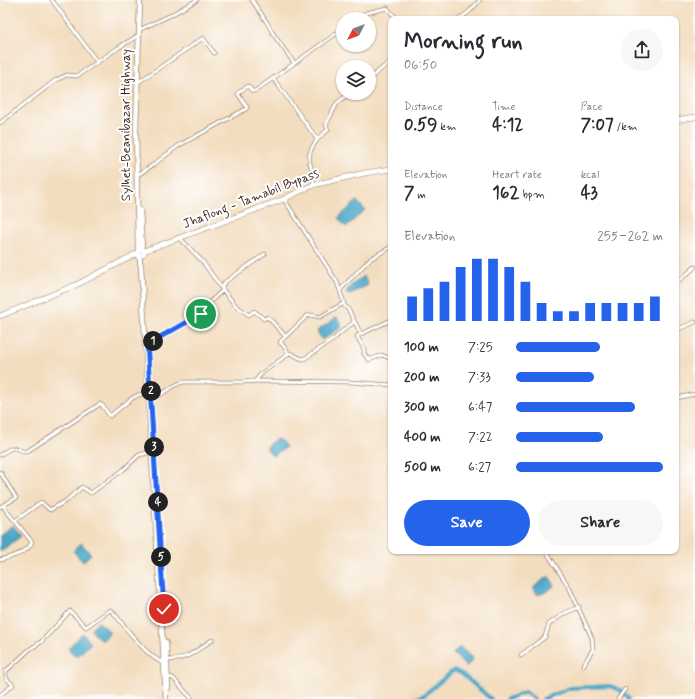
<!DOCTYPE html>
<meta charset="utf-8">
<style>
body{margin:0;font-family:Mynerve,sans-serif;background:#f7f7f7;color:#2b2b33;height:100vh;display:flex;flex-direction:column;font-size:15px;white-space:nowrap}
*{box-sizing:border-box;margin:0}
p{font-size:13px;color:#7c7c81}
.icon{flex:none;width:22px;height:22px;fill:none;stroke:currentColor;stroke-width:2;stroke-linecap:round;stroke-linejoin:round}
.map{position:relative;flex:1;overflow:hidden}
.details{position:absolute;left:388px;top:16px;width:291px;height:538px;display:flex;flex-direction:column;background:#fff;border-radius:8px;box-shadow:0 1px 3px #0004}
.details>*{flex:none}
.needle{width:26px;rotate:228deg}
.fabs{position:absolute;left:336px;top:12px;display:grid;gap:8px}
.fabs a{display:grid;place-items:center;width:40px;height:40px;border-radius:50%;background:#fff;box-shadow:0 1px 3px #0004;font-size:20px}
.pin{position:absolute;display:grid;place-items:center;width:34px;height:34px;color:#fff;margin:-17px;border:2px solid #fff;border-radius:50%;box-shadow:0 1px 4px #0007}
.km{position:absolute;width:20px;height:20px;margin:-10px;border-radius:50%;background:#222;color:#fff;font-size:11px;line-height:20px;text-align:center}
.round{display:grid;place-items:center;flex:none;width:42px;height:42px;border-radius:21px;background:#f7f7f7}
.overview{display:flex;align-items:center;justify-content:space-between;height:68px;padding:0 16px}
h1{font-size:22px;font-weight:700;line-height:30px}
.figures{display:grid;grid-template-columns:repeat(3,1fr);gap:6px;height:68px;padding:4px 16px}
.figures div{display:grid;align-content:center}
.figures b{font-size:17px;font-weight:700}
.figures small{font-size:11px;font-weight:400}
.figures p{font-size:11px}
.chart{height:112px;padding:8px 16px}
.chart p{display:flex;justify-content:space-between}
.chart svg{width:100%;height:72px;margin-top:4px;stroke:#2563eb;stroke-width:6}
.primary-button{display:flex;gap:8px;margin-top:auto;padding:8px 16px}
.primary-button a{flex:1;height:46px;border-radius:24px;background:#2563eb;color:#fff;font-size:16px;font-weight:700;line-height:46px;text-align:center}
.primary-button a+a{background:#f7f7f7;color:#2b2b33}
ul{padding:0 16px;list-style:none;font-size:13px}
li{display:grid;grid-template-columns:64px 48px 1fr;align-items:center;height:30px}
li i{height:10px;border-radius:5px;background:#2563eb}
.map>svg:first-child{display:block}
</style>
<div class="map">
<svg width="695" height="699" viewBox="0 0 695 699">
<rect width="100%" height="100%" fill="#fff"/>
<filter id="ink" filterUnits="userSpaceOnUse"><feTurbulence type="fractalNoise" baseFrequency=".025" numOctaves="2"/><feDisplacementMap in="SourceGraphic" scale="8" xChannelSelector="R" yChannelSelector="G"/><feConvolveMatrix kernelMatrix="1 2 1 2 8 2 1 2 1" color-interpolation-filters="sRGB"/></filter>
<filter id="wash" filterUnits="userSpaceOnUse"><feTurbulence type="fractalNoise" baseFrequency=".012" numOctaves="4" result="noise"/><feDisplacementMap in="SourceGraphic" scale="16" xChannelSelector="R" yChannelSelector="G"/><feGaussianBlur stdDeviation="0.9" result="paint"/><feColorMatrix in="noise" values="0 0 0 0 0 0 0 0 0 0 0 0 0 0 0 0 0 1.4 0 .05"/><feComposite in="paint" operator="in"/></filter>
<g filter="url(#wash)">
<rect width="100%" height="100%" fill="#f3ddbf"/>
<path fill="#4aa7c9" stroke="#426874" d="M357,201L365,210L346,227L338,218Z
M364,276L368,285L348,295L346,293C348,286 358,281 364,276Z
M337,317L342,327L322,340L317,331Z
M277,439L281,441L286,447L273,456L267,449L268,445L273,441Z
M13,525L21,536L0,552V535Z
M81,543L91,554L83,562L73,551Z
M547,577H549L553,582L554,586L547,592L538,595L534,590V587Z
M99,622L109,631V634L103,640L96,636L91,630L93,626Z
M82,633L91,643L77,657L68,649Z
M460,647L473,659L466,667L453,653Z"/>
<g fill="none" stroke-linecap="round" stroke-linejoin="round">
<path stroke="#4aa7c9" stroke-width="4" d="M415,699L424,695L454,670L462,674L491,699
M507,699L525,692L534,699
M543,699L570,688L610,686L620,690L629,699"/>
</g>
</g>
<g filter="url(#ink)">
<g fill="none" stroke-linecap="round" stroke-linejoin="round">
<g stroke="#97846e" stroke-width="4.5">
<path id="minor" d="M52,0L97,62
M252,0L266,21L274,35L294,63
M357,19L366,13L387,8L397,19
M459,19L469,12L480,0
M141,29L169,16L197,0
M273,78L317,139
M369,79L391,61
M140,81L203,38L214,53
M0,123L56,80L67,75L77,76L118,48L139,35
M139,174L153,165L178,146L246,109L247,107L238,94L239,92L248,86L252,91H255L343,29
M313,185C315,177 312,172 310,164C306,151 318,137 328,130L326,125L337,103L350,93
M676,283L695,267
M221,288L225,282L265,254
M223,290L236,306L249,315L254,311L264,319L268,317L285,336
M340,290L370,259L391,247
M343,304L348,309L361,334
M391,320L357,336L364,349V354L369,360L382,355L391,359
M676,330L695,322
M147,342L153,341L186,323L201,314L208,309L210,302L223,290L202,261L180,238
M288,353C294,353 298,359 304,359L334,339L340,333L354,322
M255,381L262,373L287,355V350L280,342L281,341L307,316L310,315L320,317L344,303L337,282L284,199
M151,398C165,396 173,383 184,382H242L260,381L350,382L391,385
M676,398L695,394
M0,455C4,452 8,449 13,448C20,447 20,454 29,450L100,404L102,405L110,416L131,399L138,395L148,393
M0,472L16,498L0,507
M4,505L5,509L15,521
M546,551L569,587L592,638L593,649L583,666
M0,560C10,557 28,553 32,542L15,521L41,502L50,510L66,501L82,487L91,493L123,470L139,455L152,452
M521,655L545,637L549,624L565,613L579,607
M167,660C188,660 195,651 212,640
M168,677L173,678L192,699
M0,695L13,685L6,678V671L30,649L41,642L70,611L86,627L110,610L112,611C124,625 147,658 164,663
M618,699L625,689"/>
</g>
<g stroke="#97846e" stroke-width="6">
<path id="primary" d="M140,210L142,249
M138,251L136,130L140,0
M139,255L141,267L166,699
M166,642L168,688"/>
</g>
<g stroke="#97846e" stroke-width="6">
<path id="trunk" d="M676,120L695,117
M138 252a3 3 0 1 1 6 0a3 3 0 1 1-6 0Z
M144,251L284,199L313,185L365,173L391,169
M0,316L78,284L138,253"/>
</g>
<use href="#minor" stroke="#fff" stroke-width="3"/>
<use href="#primary" stroke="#fff" stroke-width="4.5"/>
<use href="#trunk" stroke="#fff" stroke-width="5"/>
</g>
</g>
<g fill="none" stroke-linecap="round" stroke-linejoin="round" filter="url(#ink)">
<g stroke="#fff" stroke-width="8">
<path id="route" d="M164,609L147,342L153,341L201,314"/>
</g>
<use href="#route" stroke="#2563eb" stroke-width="5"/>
</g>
<g text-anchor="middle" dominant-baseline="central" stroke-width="4" stroke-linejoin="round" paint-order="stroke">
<g font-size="13" fill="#3b2a1e" stroke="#fff">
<text transform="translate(126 125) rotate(-90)">Sylhet-Beanibazar Highway</text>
<text transform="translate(251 199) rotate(-21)">Jhaflong - Tamabil Bypass</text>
</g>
</g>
</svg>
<div class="fabs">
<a><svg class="needle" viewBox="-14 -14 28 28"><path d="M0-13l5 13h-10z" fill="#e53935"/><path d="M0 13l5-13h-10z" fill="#7c7c81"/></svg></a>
<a><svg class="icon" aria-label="layers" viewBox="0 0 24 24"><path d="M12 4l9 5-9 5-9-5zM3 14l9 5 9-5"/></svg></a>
</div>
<div class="pin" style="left:201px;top:314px;background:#1e9e55"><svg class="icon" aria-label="arrive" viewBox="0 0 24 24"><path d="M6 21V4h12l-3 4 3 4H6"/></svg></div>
<div class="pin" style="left:164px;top:609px;background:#d93025"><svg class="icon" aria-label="check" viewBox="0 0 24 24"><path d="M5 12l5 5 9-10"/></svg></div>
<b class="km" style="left:153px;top:341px">1</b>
<b class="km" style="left:151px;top:391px">2</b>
<b class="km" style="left:154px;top:447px">3</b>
<b class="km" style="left:158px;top:502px">4</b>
<b class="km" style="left:161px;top:557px">5</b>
<section class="details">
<div class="overview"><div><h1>Morning run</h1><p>06:50</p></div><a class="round"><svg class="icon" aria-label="share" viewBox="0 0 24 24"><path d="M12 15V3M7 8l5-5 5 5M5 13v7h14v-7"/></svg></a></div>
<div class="figures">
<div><p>Distance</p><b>0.59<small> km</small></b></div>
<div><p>Time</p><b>4:12</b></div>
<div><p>Pace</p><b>7:07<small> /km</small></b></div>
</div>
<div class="figures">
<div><p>Elevation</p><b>7<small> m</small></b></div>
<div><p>Heart rate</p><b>162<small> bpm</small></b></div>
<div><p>kcal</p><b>43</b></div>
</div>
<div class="chart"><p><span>Elevation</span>255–262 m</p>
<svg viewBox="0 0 160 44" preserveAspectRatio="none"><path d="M5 44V29M15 44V24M25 44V20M35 44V11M45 44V6M55 44V6M65 44V11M75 44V20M85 44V33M95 44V38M105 44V38M115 44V33M125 44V33M135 44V33M145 44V33M155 44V29"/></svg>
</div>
<ul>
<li><b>100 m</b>7:25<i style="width:57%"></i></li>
<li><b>200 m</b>7:33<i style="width:53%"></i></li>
<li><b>300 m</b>6:47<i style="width:81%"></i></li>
<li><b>400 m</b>7:22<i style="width:59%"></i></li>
<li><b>500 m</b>6:27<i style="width:100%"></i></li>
</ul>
<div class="primary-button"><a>Save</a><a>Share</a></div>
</section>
</div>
